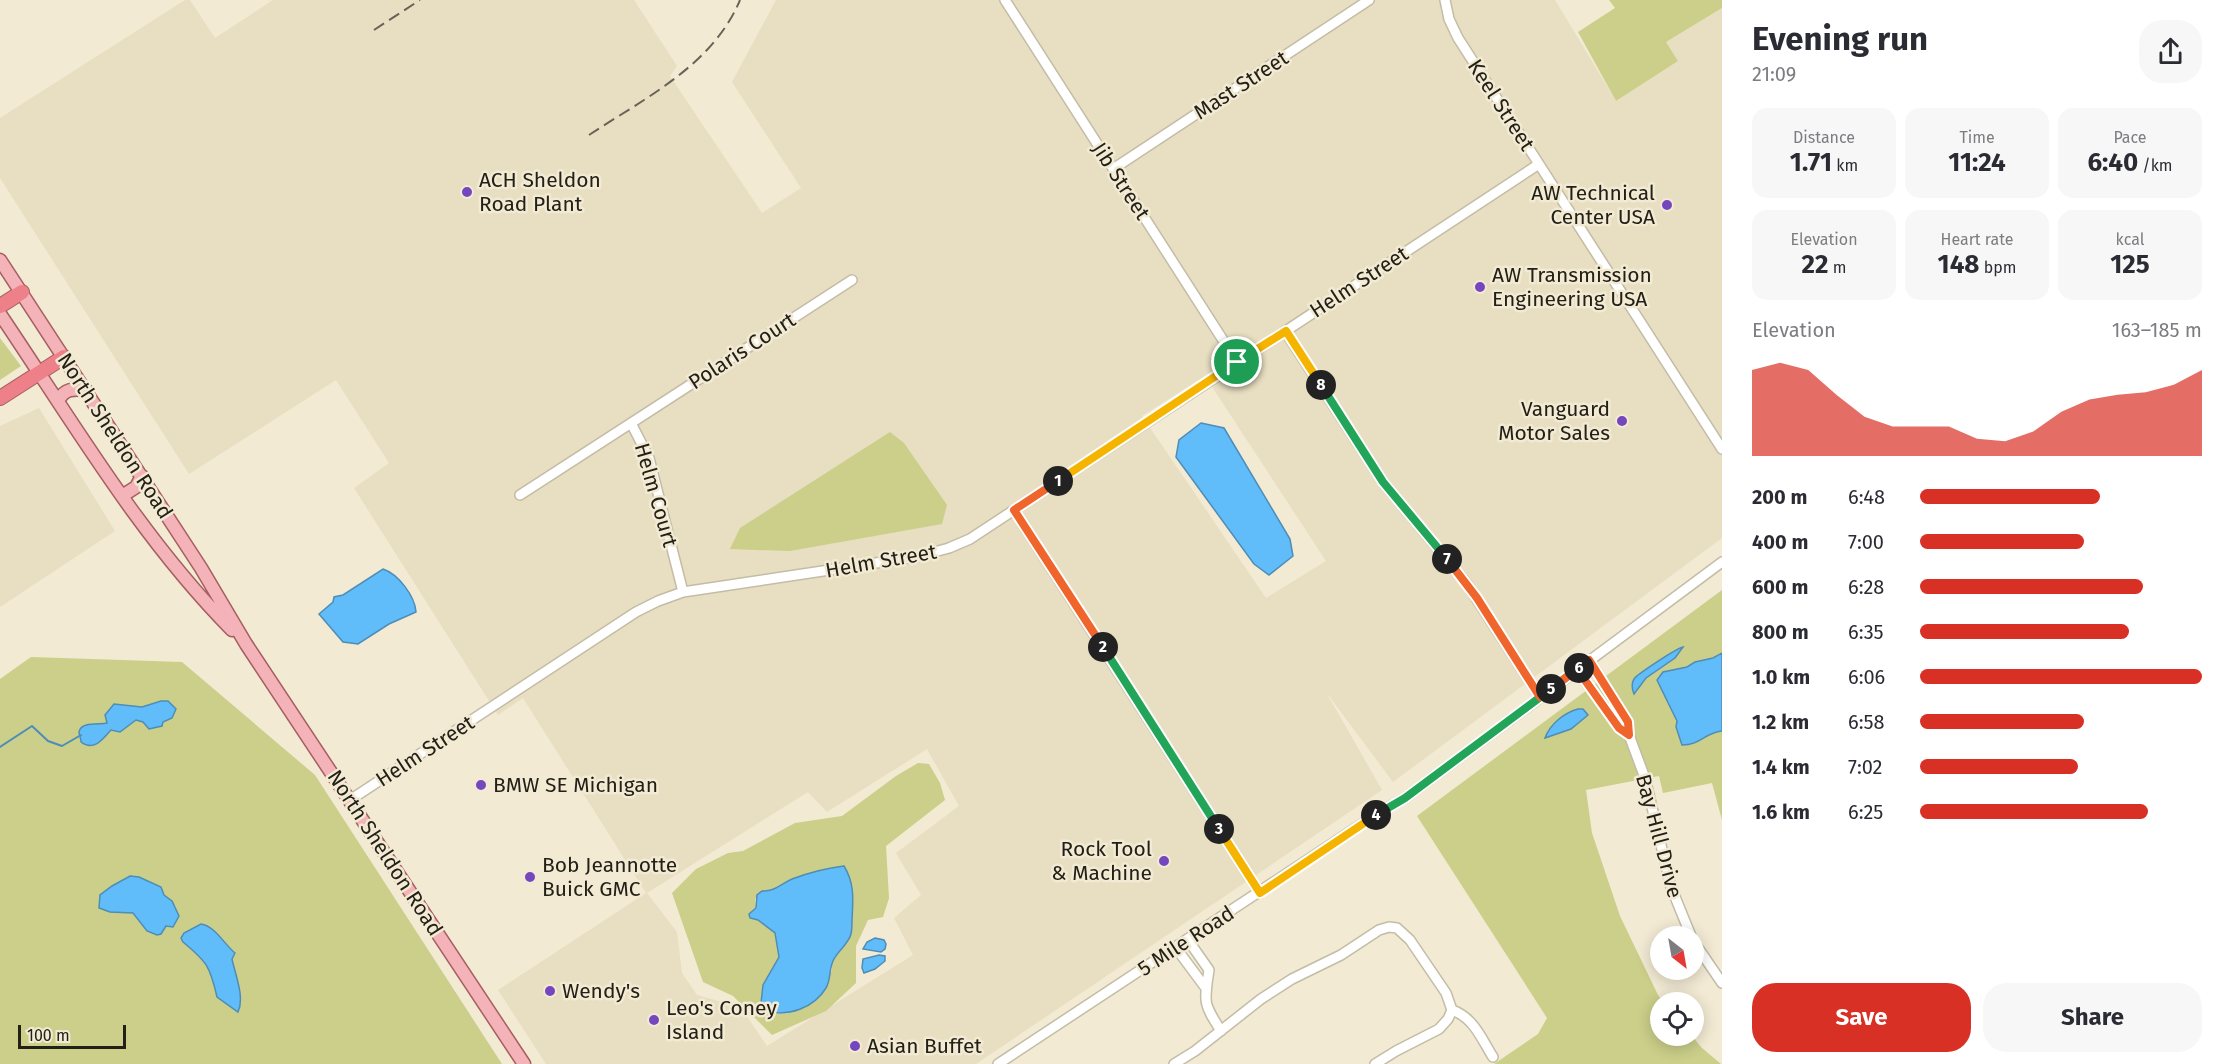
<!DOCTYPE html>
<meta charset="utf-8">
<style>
body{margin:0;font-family:"Fira Sans",sans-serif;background:#f7f7f7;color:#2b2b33;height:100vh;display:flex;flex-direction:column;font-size:22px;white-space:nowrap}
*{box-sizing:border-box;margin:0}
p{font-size:20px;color:#7c7c81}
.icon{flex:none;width:33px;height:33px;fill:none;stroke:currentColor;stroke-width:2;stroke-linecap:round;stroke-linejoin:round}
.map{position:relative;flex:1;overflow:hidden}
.drawer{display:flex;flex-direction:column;background:#fff;width:510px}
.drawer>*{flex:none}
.needle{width:39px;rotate:149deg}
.buttons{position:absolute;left:1650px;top:926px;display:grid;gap:12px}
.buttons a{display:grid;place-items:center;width:54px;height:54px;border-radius:50%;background:#fff;box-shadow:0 3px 15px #0003;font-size:30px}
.scale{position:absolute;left:18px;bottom:15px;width:108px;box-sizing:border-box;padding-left:6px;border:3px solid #232018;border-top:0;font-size:16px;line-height:21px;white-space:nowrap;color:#232018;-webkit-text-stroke:4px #f2ead3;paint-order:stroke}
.pin{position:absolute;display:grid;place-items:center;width:51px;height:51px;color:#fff;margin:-26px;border:3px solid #fff;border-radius:50%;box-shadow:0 2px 6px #0007}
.km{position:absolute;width:30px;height:30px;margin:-15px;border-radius:50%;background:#222;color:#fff;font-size:16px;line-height:30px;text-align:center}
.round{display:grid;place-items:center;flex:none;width:63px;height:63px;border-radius:24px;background:#f7f7f7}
.head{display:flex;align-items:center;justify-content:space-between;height:102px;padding:0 30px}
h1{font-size:33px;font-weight:700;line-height:45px}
.metrics{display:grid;grid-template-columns:repeat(3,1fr);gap:9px;height:102px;padding:6px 30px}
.metrics div{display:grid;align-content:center;border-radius:15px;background:#f7f7f7;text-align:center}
.metrics b{font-size:26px;font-weight:700}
.metrics small{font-size:16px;font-weight:400}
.metrics p{font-size:16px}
.chart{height:168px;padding:12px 30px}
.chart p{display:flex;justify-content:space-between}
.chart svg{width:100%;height:108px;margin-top:6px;fill:#d93025;opacity:.7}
.primary-button{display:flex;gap:12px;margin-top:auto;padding:12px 30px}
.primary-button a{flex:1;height:69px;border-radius:24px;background:#d93025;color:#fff;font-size:24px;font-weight:700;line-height:69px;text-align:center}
.primary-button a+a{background:#f7f7f7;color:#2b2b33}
ul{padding:0 30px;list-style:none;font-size:20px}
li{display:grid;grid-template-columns:96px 72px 1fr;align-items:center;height:45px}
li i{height:15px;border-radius:8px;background:#d93025}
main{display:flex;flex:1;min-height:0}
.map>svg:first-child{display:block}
</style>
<main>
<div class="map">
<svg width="1722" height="1064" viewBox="0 0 1722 1064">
<rect width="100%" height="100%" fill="#f2ead3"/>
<path fill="#e8dec1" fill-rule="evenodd" d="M185,0H190L215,38L273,0H634L677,66L670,76L762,213L801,188L732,82L776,0H1555L1616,101L1678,61L1666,42L1722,8V538L1393,782L1326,692L1382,790L976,1064H546L498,990L646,893L523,698L498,715L354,488L389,463L336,380L189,474L0,178V118ZM1205,376L1326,561L1266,598L1142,416ZM927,749L959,806L896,853L921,895L894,918L913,955L767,1046L746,1015L729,1004L697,995L682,973L677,932L647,893L808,792L827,812Z
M39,408L115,531L0,607V426Z"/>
<path fill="#cbcf89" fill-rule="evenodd" d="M1609,0H1722V8L1666,42L1678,61L1616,101L1578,32L1615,8Z
M0,338L21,366L0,380Z
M890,432L904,443L947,505L942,524L790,551L730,549L740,528Z
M1722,590V820L1712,783L1663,793L1659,776L1586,790L1592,833L1620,916L1658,995L1663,1002H1660V1035H1691L1702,1048L1721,1064H1494L1538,1034L1547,1018L1417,816Z
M31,657L182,662L315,775L502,1064H0V679Z
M918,763L929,764L940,783L945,800L886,846L889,898L883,917L868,920L856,946V983L826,1011L772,1035L733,996L703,982L672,893L696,869L728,853L743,851L795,823L842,816L896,776ZM833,867L852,920L851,934L832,963V970L816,1001L786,1014H777L766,1011L761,1003L763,985L779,957L775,933L758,920L750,918L749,914L756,908L755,899L793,879Z"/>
<path fill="#61bcfa" stroke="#4e8db6" stroke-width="1.5" d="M1201,423L1224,428L1290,539L1293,556L1269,575L1254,564L1176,457L1179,440Z
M383,569C398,574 415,596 416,612L389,624L358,644L343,642L319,614L333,602L334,597L343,595Z
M1683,647L1675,658L1646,678L1634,694C1632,689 1631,684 1634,679C1636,675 1677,648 1683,647Z
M1722,653V731C1704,733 1701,745 1682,745L1676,727L1677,721L1657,680L1663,672L1687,667L1695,662L1713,658Z
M161,701H168L176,709L172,718L163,722L162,726L149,729L143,722L136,720L120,732L111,730C103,739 94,752 81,742C81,738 79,735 79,732C81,721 100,725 107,723L105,715L114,704L142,707Z
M1578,709H1583L1588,715L1571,729L1545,738C1550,724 1564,713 1578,709Z
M844,866C855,884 853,900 852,920C852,924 852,930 851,934C848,945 837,951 833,961C829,969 831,980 826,988C814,1008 788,1017 766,1011L761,1003L763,985L779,957L775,933L758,920L750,918L749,914L756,908L757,895L762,891C774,892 781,884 792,879C808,873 827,868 844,866Z
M130,876L139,877L161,887L164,895L172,901L179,916L173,927L166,926L161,934L157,935L147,931L133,913L110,912L99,908L100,895L112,886Z
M201,924C215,926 224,944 235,953L232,959C235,974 245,997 238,1012L217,997C210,966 207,962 183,942L181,938L184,933Z
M875,938L884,940L886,944L885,949L881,952L863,949L867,942Z
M879,955L885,956V961L875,969L864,973L862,968L863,959Z"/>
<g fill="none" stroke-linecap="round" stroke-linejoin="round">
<path stroke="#4e8db6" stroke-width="2" d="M0,747L32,726L48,741L62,746L81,735"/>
<g stroke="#c3bca6" stroke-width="12">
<path id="minor" d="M1005,0L1237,362
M1445,0L1449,19L1458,38L1722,449
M1113,169L1369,0
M1285,331L1383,482L1467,584L1540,697
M631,423L649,458L683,592
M520,495L852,280
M1014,510L1260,893
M1589,660L1628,722L1629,735L1645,778L1671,887L1691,936
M1577,669L1619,728L1629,735
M350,800L636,612L658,601L683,592L916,557L949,548L970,539L1539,164
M1188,940L1209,970C1204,1003 1203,1003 1221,1031
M1694,942L1722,983
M1176,948L1205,987
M1452,1010C1474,1018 1481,1038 1493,1057
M998,1064L1377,814L1405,798L1722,562
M1174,1064L1195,1051L1261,999L1292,979L1341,955L1379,930L1389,927L1397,928L1410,940L1446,993L1452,1010L1448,1019L1439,1029L1396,1051L1375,1064"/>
</g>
<g stroke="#a65e61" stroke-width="15">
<path id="major" d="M0,260L201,568L246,644L524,1064
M0,314C73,422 140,537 232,630
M58,401C65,388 73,389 86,390
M122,496L136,487L142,476"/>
</g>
<g stroke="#a65e61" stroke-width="16">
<path id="highway" d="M0,306L22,292
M0,398L64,357"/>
</g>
<use href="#minor" stroke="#fff" stroke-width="9"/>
<use href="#major" stroke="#f4b3b8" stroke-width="12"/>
<use href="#highway" stroke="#ed8089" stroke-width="14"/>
<path stroke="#676356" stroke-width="2" stroke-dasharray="12 6" stroke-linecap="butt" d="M374,30L420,0
M589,135C645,98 713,65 740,0"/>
</g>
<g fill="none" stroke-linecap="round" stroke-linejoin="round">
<g stroke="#fff" stroke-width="12">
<path id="split-1" d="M1058,481L1237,362"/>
</g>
<g stroke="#fff" stroke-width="12">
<path id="split-2" d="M1058,481L1014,510L1103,647"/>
</g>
<g stroke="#fff" stroke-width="12">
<path id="split-3" d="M1103,647L1219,829"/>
</g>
<g stroke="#fff" stroke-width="12">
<path id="split-4" d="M1219,829L1260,893L1376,815"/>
</g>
<g stroke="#fff" stroke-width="12">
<path id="split-5" d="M1376,815L1405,798L1551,689"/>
</g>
<g stroke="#fff" stroke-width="12">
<path id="split-6" d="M1551,689L1577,669L1619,728L1629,735L1628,722L1589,660L1579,668"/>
</g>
<g stroke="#fff" stroke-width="12">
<path id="split-7" d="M1447,559L1477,598L1540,697L1579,668"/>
</g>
<g stroke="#fff" stroke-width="12">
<path id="split-8" d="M1321,385L1383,482L1447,559"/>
</g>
<g stroke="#fff" stroke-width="12">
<path id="split-9" d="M1237,362L1286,331L1321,385"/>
</g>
<use href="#split-1" stroke="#f5b400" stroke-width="8"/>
<use href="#split-2" stroke="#f0652b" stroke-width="8"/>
<use href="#split-3" stroke="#22a559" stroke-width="8"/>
<use href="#split-4" stroke="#f5b400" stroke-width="8"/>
<use href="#split-5" stroke="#22a559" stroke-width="8"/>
<use href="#split-6" stroke="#f0652b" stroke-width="8"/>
<use href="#split-7" stroke="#f0652b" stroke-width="8"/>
<use href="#split-8" stroke="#22a559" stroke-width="8"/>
<use href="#split-9" stroke="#f5b400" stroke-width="8"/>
</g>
<g fill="#7447bf" stroke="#f2ead3" stroke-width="2">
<circle cx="467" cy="192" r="6"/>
<circle cx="1667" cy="205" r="6"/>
<circle cx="1480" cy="287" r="6"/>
<circle cx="1622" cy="421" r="6"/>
<circle cx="481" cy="785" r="6"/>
<circle cx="1164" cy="861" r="6"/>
<circle cx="530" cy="877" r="6"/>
<circle cx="550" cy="991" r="6"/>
<circle cx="654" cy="1020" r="6"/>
<circle cx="855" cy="1046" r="6"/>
</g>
<g text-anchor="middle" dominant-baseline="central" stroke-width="5" stroke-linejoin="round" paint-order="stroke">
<g font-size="21" fill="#232018" stroke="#f2ead3">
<text transform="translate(1241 85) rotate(-33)">Mast Street</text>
<text transform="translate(1501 105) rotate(57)">Keel Street</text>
<text transform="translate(1121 181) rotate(57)">Jib Street</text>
<text transform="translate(1359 282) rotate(-33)">Helm Street</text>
<text transform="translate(742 351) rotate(-33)">Polaris Court</text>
<text transform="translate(115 436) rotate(57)">North Sheldon Road</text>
<text transform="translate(656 495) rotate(74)">Helm Court</text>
<text transform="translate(881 561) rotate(-10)">Helm Street</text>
<text transform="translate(425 751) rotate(-33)">Helm Street</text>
<text transform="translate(1659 836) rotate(75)">Bay Hill Drive</text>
<text transform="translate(385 853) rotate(57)">North Sheldon Road</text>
<text transform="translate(1186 941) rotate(-33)">5 Mile Road</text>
</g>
<g font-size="21" fill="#232018" stroke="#f2ead3" text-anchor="start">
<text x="479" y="180">ACH Sheldon<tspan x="479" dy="24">Road Plant</tspan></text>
<text x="1655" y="193" text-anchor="end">AW Technical<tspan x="1655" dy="24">Center USA</tspan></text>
<text x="1492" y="275">AW Transmission<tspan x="1492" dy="24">Engineering USA</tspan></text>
<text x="1610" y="409" text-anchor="end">Vanguard<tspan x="1610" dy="24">Motor Sales</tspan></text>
<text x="493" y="785">BMW SE Michigan</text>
<text x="1152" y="849" text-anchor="end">Rock Tool<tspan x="1152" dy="24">&amp; Machine</tspan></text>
<text x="542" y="865">Bob Jeannotte<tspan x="542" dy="24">Buick GMC</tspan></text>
<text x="562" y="991">Wendy's</text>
<text x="666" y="1008">Leo's Coney<tspan x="666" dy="24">Island</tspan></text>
<text x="867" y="1046">Asian Buffet</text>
</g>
</g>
</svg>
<div class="buttons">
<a><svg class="needle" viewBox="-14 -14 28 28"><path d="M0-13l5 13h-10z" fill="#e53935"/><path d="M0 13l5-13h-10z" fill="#7c7c81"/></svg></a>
<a><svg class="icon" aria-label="locate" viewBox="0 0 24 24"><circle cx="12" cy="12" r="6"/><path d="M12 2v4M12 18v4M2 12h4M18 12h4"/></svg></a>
</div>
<div class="scale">100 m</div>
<div class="pin" style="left:1237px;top:362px;background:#1e9e55"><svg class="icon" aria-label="arrive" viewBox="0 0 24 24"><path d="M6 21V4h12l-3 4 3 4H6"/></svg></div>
<b class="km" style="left:1058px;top:481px">1</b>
<b class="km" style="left:1103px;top:647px">2</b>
<b class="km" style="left:1219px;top:829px">3</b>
<b class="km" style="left:1376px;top:815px">4</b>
<b class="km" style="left:1551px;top:689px">5</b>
<b class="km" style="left:1579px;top:668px">6</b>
<b class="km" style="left:1447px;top:559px">7</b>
<b class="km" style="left:1321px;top:385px">8</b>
</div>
<section class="drawer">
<div class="head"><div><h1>Evening run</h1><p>21:09</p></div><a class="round"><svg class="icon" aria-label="share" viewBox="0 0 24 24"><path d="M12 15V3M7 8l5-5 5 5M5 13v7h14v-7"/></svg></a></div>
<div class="metrics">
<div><p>Distance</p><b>1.71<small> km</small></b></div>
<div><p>Time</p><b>11:24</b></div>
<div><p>Pace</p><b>6:40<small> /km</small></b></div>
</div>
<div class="metrics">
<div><p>Elevation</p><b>22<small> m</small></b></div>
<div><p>Heart rate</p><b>148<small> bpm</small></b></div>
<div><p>kcal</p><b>125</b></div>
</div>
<div class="chart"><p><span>Elevation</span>163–185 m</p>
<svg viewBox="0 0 160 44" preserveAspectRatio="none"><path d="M0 44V9L10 6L20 9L30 19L40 28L50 32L60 32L70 32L80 37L90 38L100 34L110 26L120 21L130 19L140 18L150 15L160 9V44z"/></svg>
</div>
<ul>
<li><b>200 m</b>6:48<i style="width:64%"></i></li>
<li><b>400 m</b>7:00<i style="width:58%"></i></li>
<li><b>600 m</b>6:28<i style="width:79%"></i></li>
<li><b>800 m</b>6:35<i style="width:74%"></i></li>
<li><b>1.0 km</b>6:06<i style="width:100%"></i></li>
<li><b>1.2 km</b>6:58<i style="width:58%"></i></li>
<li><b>1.4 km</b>7:02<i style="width:56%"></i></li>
<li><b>1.6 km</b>6:25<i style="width:81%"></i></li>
</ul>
<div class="primary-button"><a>Save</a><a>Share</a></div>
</section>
</main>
